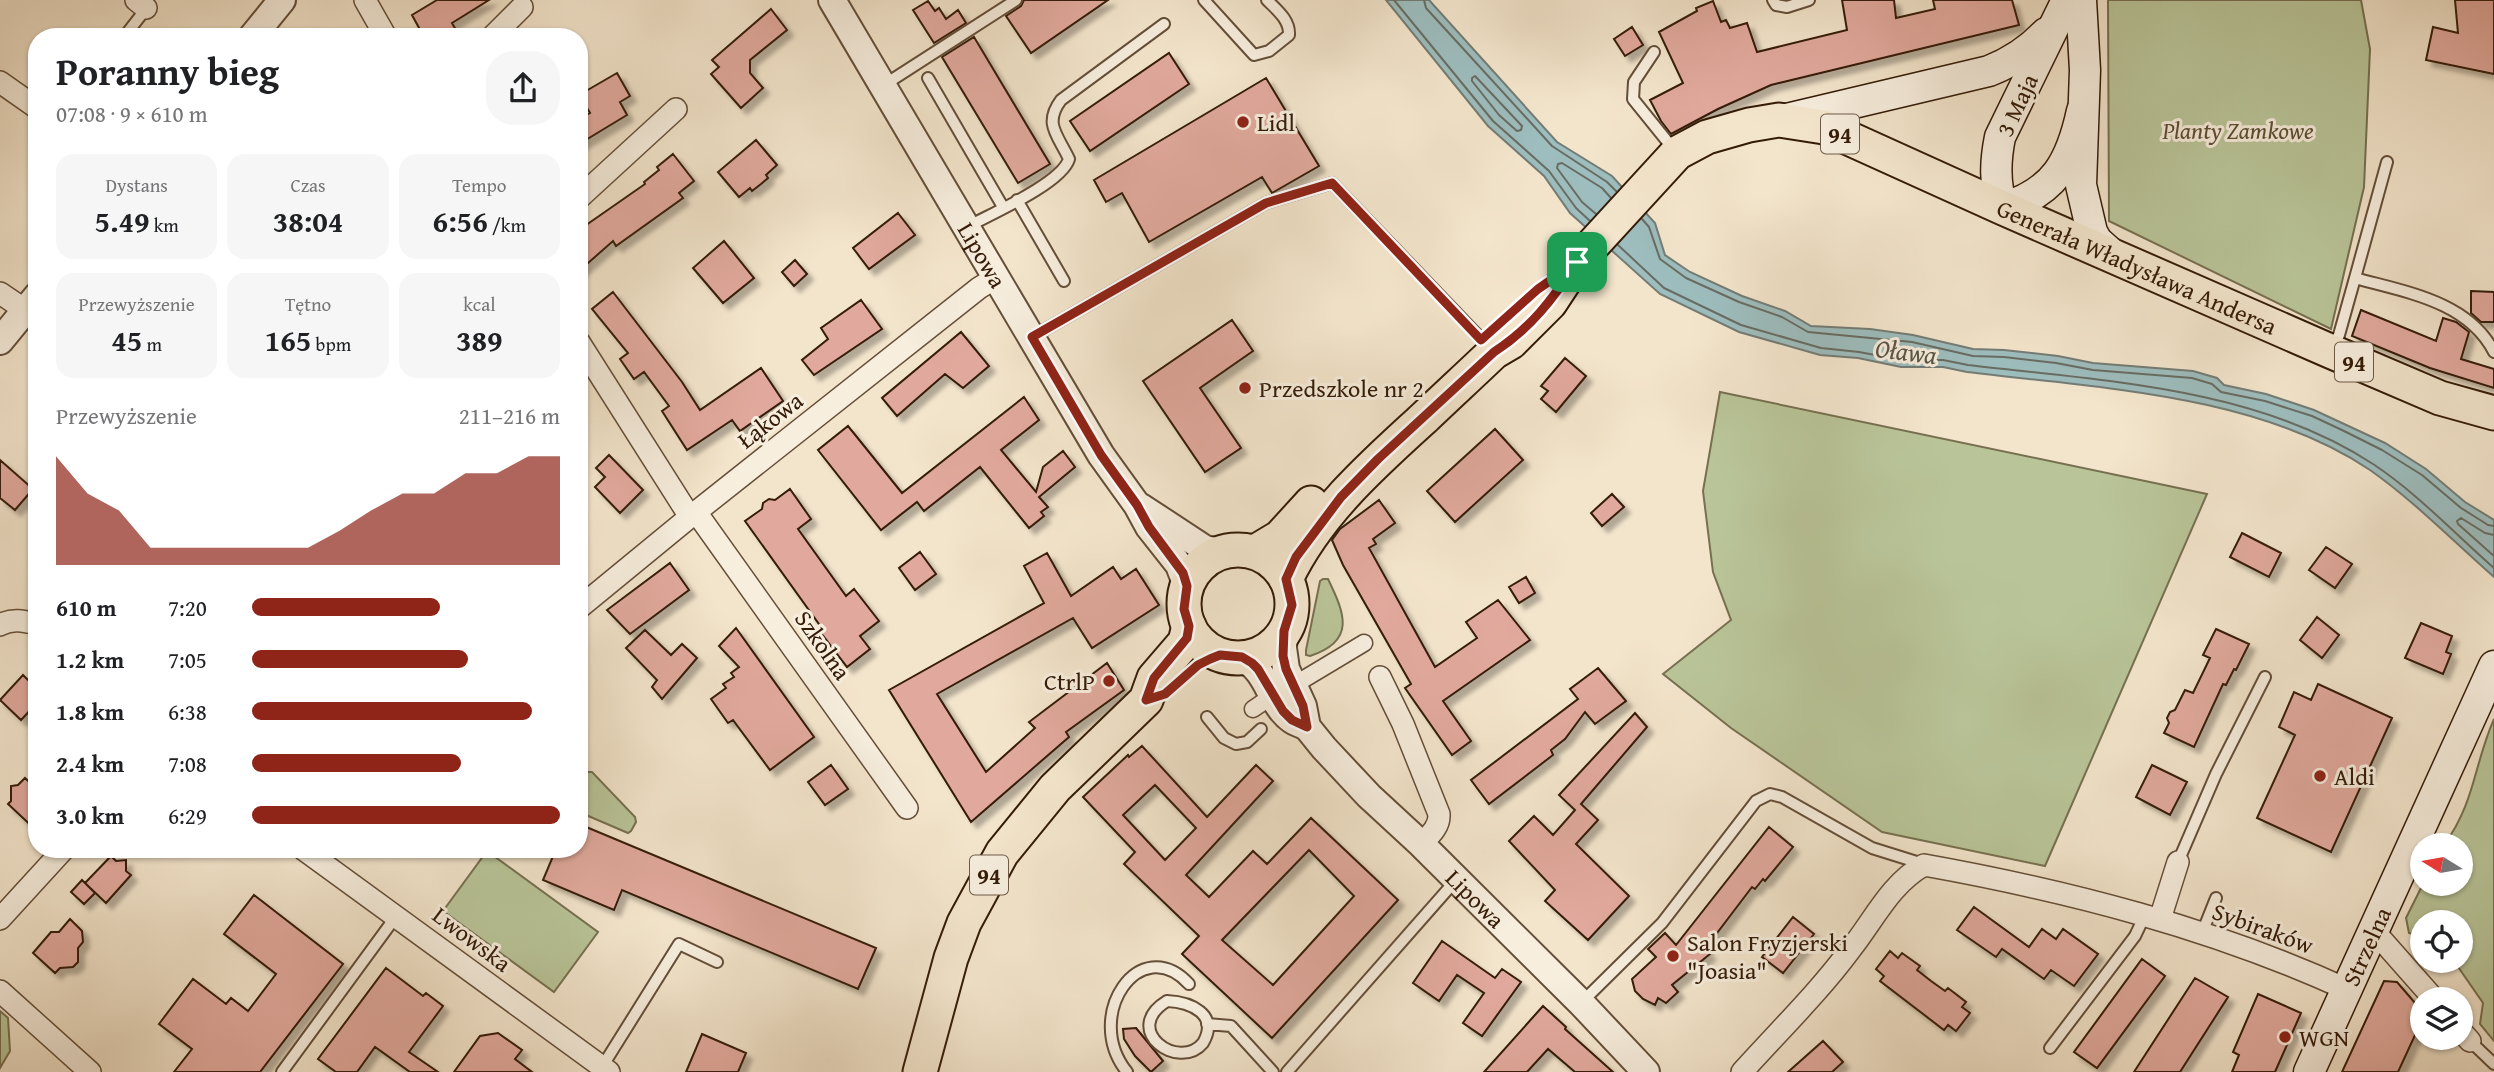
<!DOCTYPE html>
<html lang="pl">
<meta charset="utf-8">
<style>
body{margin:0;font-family:"Gentium Book Plus",serif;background:#f6f6f6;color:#202124;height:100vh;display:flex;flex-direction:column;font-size:26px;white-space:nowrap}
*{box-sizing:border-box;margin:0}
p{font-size:23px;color:#757577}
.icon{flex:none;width:38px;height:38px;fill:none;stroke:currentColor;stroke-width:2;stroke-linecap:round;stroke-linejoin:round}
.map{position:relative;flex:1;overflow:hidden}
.details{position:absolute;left:28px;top:28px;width:560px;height:830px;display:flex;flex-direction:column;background:#fff;border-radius:28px;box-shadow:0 2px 5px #0004}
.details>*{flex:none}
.needle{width:46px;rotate:281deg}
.tools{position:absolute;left:2410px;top:833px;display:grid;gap:14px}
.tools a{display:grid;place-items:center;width:63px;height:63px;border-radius:50%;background:#fff;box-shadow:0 2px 5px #0004;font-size:35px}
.pin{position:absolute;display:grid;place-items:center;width:60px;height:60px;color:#fff;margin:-30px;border-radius:14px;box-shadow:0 4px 10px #0006}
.round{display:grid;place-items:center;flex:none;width:74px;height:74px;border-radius:28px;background:#f6f6f6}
.summary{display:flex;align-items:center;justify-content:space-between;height:119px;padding:0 28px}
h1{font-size:38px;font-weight:700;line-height:52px}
.figures{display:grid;grid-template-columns:repeat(3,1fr);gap:10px;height:119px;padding:7px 28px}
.figures div{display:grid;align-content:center;border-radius:18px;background:#f6f6f6;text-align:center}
.figures b{font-size:30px;font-weight:700}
.figures small{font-size:19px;font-weight:400}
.figures p{font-size:19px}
.chart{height:196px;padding:14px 28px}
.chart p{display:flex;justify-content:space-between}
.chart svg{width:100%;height:126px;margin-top:7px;fill:#8f2418;opacity:.7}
ul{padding:0 28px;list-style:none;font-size:23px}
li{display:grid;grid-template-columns:112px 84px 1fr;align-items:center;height:52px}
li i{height:18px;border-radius:9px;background:#8f2418}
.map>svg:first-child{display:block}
</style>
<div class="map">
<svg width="2494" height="1072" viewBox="0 0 2494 1072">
<defs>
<filter id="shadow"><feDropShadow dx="6" dy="6" stdDeviation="2" flood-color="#0004"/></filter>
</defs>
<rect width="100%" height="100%" fill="#f3e5cc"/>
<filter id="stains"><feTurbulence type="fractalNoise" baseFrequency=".00286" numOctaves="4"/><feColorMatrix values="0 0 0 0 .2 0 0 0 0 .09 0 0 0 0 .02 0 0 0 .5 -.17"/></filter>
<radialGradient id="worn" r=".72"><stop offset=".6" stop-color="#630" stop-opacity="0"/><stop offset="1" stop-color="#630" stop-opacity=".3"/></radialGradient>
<path fill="#b9c599" stroke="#767050" stroke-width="2" d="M2108,0H2361L2370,49L2364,187L2331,329L2109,221Z
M1720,392L2207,494L2045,866L1882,832L1731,728L1663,674L1731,620L1713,572L1703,491Z
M1323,579H1328C1345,614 1356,641 1310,656L1306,655V650L1320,581Z
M2494,719V1041L2480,1024L2483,1003L2454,961H2460V922H2422V937L2409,933L2406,918L2423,884H2460V845H2444C2475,803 2474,764 2494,719Z
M587,772H592L635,817L636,822L631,831L628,833L579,812V780Z
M487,851L598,932L554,992L443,911Z
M0,1011L8,1018L10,1051L0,1068Z"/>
<path fill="#9dbdbe" stroke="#737c75" stroke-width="2" d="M1386,0H1429L1557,142L1612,176L1655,223L1665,255L1690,272L1742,296L1785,311L1811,326L1870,329L1913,335L1973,349L2004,350L2058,356L2093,363L2193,371L2217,378L2224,385L2266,394L2314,410L2385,443L2426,469L2465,502L2494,520V577C2453,541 2414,501 2370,470C2257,394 2098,388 1967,372L1943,367H1901L1858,358L1820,355L1739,332L1660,294L1570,213L1544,176L1488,126Z"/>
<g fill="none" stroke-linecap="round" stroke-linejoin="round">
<path stroke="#686c62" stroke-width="2" d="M1394,0L1493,121L1549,171L1576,208L1590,221
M1424,0L1426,8L1552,146L1607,182L1617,192
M1475,76L1522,126L1521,130L1517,131L1499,115L1472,81V78Z
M1596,214L1582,202L1557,168L1558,164L1562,163L1602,188L1611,198
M1642,219L1649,227L1660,259L1686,278L1739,302L1782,317L1808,332L1912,342L1973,356L2004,357L2056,363L2093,370L2192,378L2212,384L2221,392L2265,401L2312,416L2342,430L2382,450L2422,475L2461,508L2488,525L2494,526
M1618,245L1664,288L1741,325L1821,348L1859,352L1902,360H1943L1968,365C2103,381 2256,387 2373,464C2417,493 2454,533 2494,568
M2494,535L2485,533L2461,518L2457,521L2458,524L2494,556"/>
</g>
<path fill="#e1a99d" stroke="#341b07" stroke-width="2" fill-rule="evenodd" filter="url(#shadow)" d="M437,0H489L452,23L456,30L443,37H424L412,15Z
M1024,0H1108L1031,53L1006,16L1021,6Z
M1842,0H1894L1896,18L1935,9L1933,0H2012L2019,25L1771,85L1718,109L1671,134L1661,121L1650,100L1683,83L1659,32L1697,11L1696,8L1713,1L1721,22L1726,20L1730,28L1747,23L1757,52L1847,30Z
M2455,0H2494V74L2426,60L2433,27L2458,33Z
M928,1L935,11L939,8L946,19L958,10L966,23L934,43L913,10Z
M771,9L787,30L750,60V73L763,88L741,108L711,74L719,67L712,60Z
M1632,27L1643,45L1625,56L1614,39Z
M974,37L1050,164L1018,183L942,57Z
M1169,53L1189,84L1090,151L1070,121Z
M617,73L630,96L620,102L627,115L579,144V119L590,113L579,95Z
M1266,78L1319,166L1272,193L1262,177L1149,242L1122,193L1106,202L1094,180Z
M756,140L777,165L766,175L768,178L761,184L752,191L750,188L739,197L718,172Z
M673,154L694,181L679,193L683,198L616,246L613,241L579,271V230L645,184L644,182L659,170L657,167Z
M898,213L915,235L869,269L853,248Z
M724,241L754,278L723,303L693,268Z
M795,260L807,274L794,286L782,272Z
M2471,291L2494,292V322H2481L2471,313Z
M613,292L682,382L700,410L761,368L783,401L740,431L732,420L687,450L662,411L669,406L644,372L634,379L620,359L628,353L592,309Z
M861,300L882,329L814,375L802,360L828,339L821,328Z
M2361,310L2436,341L2443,318L2456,322L2469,332L2461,359L2494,369V388L2430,368L2352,336Z
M1232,320L1253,351L1200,388L1241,448L1205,472L1143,381Z
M961,332L989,366L963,388L945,374L897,416L882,398Z
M1565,358L1586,376L1556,412L1541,399L1548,391L1541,386Z
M1024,397L1039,420L1001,450L1036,492L1043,467L1063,451L1075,467L1039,497L1048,507L1041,512L1044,516L1029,528L980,467L924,511L917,502L881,530L818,450L848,426L902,493Z
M1495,429L1523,460L1455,522L1427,491Z
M609,455L643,490L620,513L595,487L605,477L596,468Z
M0,460L33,489L15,510L0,498Z
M790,489L811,519L798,529L846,596L854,589L879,621L860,636L870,649L847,667L818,629L821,627L745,521L762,509L763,503L769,499L775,500Z
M1612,494L1624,507L1602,526L1591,513Z
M1379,500L1395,523L1373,539L1376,544L1369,548L1435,667L1477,638L1466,622L1498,600L1530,640L1443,701L1471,741L1452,755L1405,688L1411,684L1343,565L1332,540L1340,529Z
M2242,533L2281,553L2269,577L2230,557Z
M2326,547L2352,564L2335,588L2309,570Z
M920,552L936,574L915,590L899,568Z
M1047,553L1071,596L1113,567L1121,579L1136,569L1159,605L1092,648L1073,618L937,694L986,772L1035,728L1029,722L1107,663L1124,690L1066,732L1069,737L971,822L889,690L1044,603L1024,566Z
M670,563L689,590L630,634L607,610Z
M1526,577L1535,593L1519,603L1509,587Z
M2317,617L2339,635L2322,658L2300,640Z
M2421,623L2452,636L2446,652L2451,654L2443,674L2405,658Z
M736,628L814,737L770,770L733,720L728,723L711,699L726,688L723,684L734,677L731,673L739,667L719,646Z
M2216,629L2249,644L2236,670L2234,669L2226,685L2223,684L2194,747L2164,733L2169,723L2167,718L2170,712L2175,710L2185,690L2193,693L2210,658L2203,655Z
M645,630L671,655L682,644L697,658L662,699L652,687L657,680L626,648Z
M1598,668L1626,701L1595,724L1585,712L1565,739L1551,750L1553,755L1489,804L1471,780L1578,699L1570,689Z
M23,675L29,681H37V703L21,720L0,700Z
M2318,684L2392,718L2331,852L2257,818L2295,735L2279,727L2294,692L2311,700Z
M1635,713L1647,727L1581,804L1598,820L1576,844L1629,896L1588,940L1545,901L1555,890L1509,841L1534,816L1553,835L1575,810L1559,795Z
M1142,746L1207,817L1256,765L1273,781L1186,875L1209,897L1253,851L1267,864L1311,818L1398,900L1272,1038L1182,954L1199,936L1124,864L1135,852L1083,797L1128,755L1129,757ZM1155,785L1196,828L1165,860L1123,815ZM1309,850L1354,896L1273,985L1222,940Z
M831,765L848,789L825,805L808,782Z
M2152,765L2187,782L2170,815L2136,797Z
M25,778L37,789V831L8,804L11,801V786L18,785Z
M579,824L876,948L858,989L622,890L614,910L543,880L556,849H579Z
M1769,827L1793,847L1765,881L1763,879L1755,889L1752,887L1705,949L1710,954L1672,985L1678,992L1666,1003L1658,998L1655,1005L1643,999L1635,991L1632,979L1656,957L1648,949L1665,933L1676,945Z
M111,856L116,861L126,860V871L131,875L106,903L85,883Z
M82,880L95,893L84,904L71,892Z
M254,895L343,964L260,1072H174L192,1049L159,1024L193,979L226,1004L231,998L248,1011L276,974L224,934Z
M1974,907L2029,947L2042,929L2056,939L2063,929L2098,954L2074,986L2051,970L2044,979L2002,949L1996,957L1957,930Z
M1793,917L1814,934L1783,973L1762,957Z
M70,919L82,931L83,942L78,948V962L73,967L60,968L55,973L33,953L51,932H59Z
M1442,941L1495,978L1502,969L1521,982L1482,1036L1463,1023L1484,993L1457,975L1439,1001L1413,983Z
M1890,951L1898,958L1902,953L1920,966L1917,970L1931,981L1945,991L1948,988L1966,1002L1962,1007L1970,1013L1956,1031L1948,1025L1944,1030L1880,981L1884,976L1876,969Z
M2142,959L2165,976L2097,1068L2074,1052Z
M386,968L423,996L426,993L443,1006L409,1052L438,1072H410L375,1047L357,1072H336L318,1059Z
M2195,978L2228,997L2180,1072H2134Z
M2384,981L2397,982L2422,1011V1020L2398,1072H2342Z
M2258,994L2301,1013L2275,1072H2232L2239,1055L2233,1052Z
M1543,1006L1566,1027L1565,1029L1613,1072H1575L1548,1049L1527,1072H1484Z
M1136,1028L1163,1061L1151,1072L1135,1056L1124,1039L1123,1029Z
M498,1033L522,1050L515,1059L532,1072H454L480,1036Z
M702,1034L746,1053L738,1072H686Z
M1823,1041L1843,1062L1832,1072H1788Z"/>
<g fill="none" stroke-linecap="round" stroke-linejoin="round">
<g stroke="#644e38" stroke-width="14">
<path id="service" d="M1204,0L1254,55L1269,51L1289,35C1290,20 1277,10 1267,0
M1773,0L1776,5L1787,7L1809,0
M124,37L149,5
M1654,52L1634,82L1633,99L1675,151
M928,78L1003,207
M884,85L1016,0
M1017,200L1064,281
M967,227C991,214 1062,183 1069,159C1058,135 1043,124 1061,100L1164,24
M2355,278L2387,162
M1032,337L1266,203L1332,183L1491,349
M2332,349L2339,335L2355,278C2405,292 2468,301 2494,352
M1207,717L1224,738L1236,744L1247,742L1261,729
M2178,862L2216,774L2265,677
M2202,933L2216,898
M1167,1001C1190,1002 1220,1014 1203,1043C1179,1072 1120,1030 1167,1001Z
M1581,1003L1662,923L1756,801L1770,794L1782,797L1872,848L1923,864
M1207,1024L1231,1026L1273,1072
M2470,1041L2494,1064
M2050,1048L2135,936L2145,915
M602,1067L679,944L717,962
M282,1072L397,915
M1127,1072C1082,1016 1140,931 1189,984
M1287,1072L1456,880"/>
</g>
<g stroke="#644e38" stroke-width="19">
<path id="pedestrian" d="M1299,682L1364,643
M1253,709L1269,698"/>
</g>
<g stroke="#644e38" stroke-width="24">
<path id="minor" d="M136,0L146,8
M365,0L386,37
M492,37L522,7
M0,82L37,108
M579,198L676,109
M0,293L25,310
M579,342L690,517
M696,512L907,808
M579,608L696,512L979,288L997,277
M0,625C12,618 24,621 37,624
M1380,677L1403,724L1439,814C1440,827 1429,836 1421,844
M303,849L609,1072
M0,919L64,849
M2160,919L2178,862
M2374,931L2434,999
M0,991L90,1072
M2460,1030L2470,1041
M1742,1072C1778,1032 1818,993 1850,950C1874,920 1890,884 1924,865C2069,891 2212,928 2346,989"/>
</g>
<g stroke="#644e38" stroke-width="30">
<g id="tertiary">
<path id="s1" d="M832,0L1101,455L1137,505L1149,527L1179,565L1187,586"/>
<path d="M252,37L282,0"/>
<path d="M0,341L37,296"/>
<path d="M1141,507L1205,549L1221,552"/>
<path id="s2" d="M1284,631L1283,648L1286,669L1303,706L1307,727L1324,748L1369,796L1421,844L1581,1003L1646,1072"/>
<path d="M1242,658C1269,671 1269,704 1292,720C1296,723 1302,724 1307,727"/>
</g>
</g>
<g stroke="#341b07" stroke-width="33">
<g id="secondary">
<path d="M2067,0L2000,137C1995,162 1994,185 2003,208C2055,192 2071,162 2082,111"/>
<path d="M2081,0L2085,70L2081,185L2092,232L2097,241L2116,258"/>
<path d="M1782,120L1989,71C2012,62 2029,51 2046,33"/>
<path id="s3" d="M2309,1072L2494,666"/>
</g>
</g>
<g stroke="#341b07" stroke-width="37">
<g id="primary">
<circle cx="1238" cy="604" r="54"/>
<path d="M1255,552L1280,537L1311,503"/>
<path id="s4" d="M1286,579C1317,514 1371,466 1424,418C1447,396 1471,374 1494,352L1511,342L1550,303L1577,262L1677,153L1707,137L1749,125L1779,120L1824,127L2003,208L2330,351L2440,398L2494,413"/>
<path d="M920,1072L951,958L964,923L1002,853L1055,788L1146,700L1154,678L1185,642L1189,626"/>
</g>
</g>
<use href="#service" stroke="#f7eede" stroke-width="10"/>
<use href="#pedestrian" stroke="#f7eede" stroke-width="16"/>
<use href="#minor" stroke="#f7eede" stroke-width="21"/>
<use href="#tertiary" stroke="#f7eede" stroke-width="26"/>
<use href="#secondary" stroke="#f7eede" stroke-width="30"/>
<use href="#primary" stroke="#f3e5cc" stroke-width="33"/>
</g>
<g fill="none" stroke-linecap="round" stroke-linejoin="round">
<g stroke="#fff" stroke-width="14">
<path id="route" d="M1332,183L1481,340L1538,289L1577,262C1553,299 1531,328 1494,352L1378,459L1341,497L1296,557L1286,579L1292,605L1284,631L1283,656L1286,669L1303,706L1307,727L1292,720L1283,711L1258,669L1252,663L1242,657L1220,655L1210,659L1198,665L1165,694L1146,700L1154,678L1187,638L1189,626L1184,609L1187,586L1183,573L1149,527L1137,505L1101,455L1032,337L1266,203Z"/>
</g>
<use href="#route" stroke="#8f2418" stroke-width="9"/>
</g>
<g fill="#8f2418" stroke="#f7eede" stroke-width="2.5">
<circle cx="1243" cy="122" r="7"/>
<circle cx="1245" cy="388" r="7"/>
<circle cx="1109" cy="681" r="7"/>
<circle cx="2320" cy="776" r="7"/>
<circle cx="1673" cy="956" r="7"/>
<circle cx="2285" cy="1037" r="7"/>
</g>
<g text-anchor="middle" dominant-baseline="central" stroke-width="6" stroke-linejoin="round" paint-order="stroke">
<g fill="#f7eede" stroke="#6e5a48" stroke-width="2">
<rect x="1821" y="114.5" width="38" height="39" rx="5"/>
<rect x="2335" y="342.5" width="38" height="39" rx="5"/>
<rect x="970" y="855.5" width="38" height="39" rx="5"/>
</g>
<g font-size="23" font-weight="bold" fill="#341b07">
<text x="1840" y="134">94</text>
<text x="2354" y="362">94</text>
<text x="989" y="875">94</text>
</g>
<g font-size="24" fill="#341b07" stroke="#f7eede">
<text transform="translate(2017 105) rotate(-65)">3 Maja</text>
<text stroke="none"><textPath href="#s1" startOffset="296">Lipowa</textPath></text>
<text stroke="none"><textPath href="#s4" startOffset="1078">Generała Władysława Andersa</textPath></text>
<text transform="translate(770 420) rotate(-38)">Łąkowa</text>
<text transform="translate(823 645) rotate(55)">Szkolna</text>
<text stroke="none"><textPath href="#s2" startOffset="341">Lipowa</textPath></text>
<text transform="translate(2263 928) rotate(20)">Sybiraków</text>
<text transform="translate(472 939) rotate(37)">Lwowska</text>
<text stroke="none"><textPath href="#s3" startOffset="138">Strzelna</textPath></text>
</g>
<g font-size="24" fill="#341b07" stroke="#f7eede" text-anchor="start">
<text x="1257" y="122">Lidl</text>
<text x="1259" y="388">Przedszkole nr 2</text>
<text x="1095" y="681" text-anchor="end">CtrlP</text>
<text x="2334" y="776">Aldi</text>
<text x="1687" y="942">Salon Fryzjerski<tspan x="1687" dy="28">"Joasia"</tspan></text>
<text x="2299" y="1037">WGN</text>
</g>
<g font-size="24" font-style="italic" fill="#5c4e33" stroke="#f7eede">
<text x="2238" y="130">Planty Zamkowe</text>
</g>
<g font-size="26" font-style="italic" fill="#595447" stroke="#f7eede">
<text transform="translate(1906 351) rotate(7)">Oława</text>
</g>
</g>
<rect width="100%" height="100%" filter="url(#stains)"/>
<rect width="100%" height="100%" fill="url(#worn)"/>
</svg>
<div class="tools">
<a><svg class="needle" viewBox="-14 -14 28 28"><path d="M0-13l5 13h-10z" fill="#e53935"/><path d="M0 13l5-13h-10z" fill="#757577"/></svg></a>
<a><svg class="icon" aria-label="locate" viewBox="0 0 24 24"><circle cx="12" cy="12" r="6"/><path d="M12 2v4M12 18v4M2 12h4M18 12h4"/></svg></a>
<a><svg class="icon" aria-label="layers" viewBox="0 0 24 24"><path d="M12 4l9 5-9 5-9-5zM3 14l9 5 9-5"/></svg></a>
</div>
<div class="pin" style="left:1577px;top:262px;background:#1e9e55"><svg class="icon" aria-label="arrive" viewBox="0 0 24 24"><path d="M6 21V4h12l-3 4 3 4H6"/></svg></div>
<section class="details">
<div class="summary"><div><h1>Poranny bieg</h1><p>07:08 · 9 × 610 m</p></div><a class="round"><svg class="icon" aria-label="share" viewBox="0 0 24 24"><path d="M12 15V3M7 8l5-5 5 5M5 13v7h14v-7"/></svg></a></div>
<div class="figures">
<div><p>Dystans</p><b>5.49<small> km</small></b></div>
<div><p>Czas</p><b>38:04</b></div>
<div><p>Tempo</p><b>6:56<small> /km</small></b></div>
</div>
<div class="figures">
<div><p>Przewyższenie</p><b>45<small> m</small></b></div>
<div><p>Tętno</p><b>165<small> bpm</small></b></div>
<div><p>kcal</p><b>389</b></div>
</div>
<div class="chart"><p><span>Przewyższenie</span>211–216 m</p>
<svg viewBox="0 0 160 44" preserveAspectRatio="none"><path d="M0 44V6L10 19L20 25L30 38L40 38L50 38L60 38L70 38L80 38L90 32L100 25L110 19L120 19L130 12L140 12L150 6L160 6V44z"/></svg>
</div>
<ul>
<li><b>610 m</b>7:20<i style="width:61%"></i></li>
<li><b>1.2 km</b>7:05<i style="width:70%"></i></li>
<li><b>1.8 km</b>6:38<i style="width:91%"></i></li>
<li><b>2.4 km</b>7:08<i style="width:68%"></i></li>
<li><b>3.0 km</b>6:29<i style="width:100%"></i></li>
</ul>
</section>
</div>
